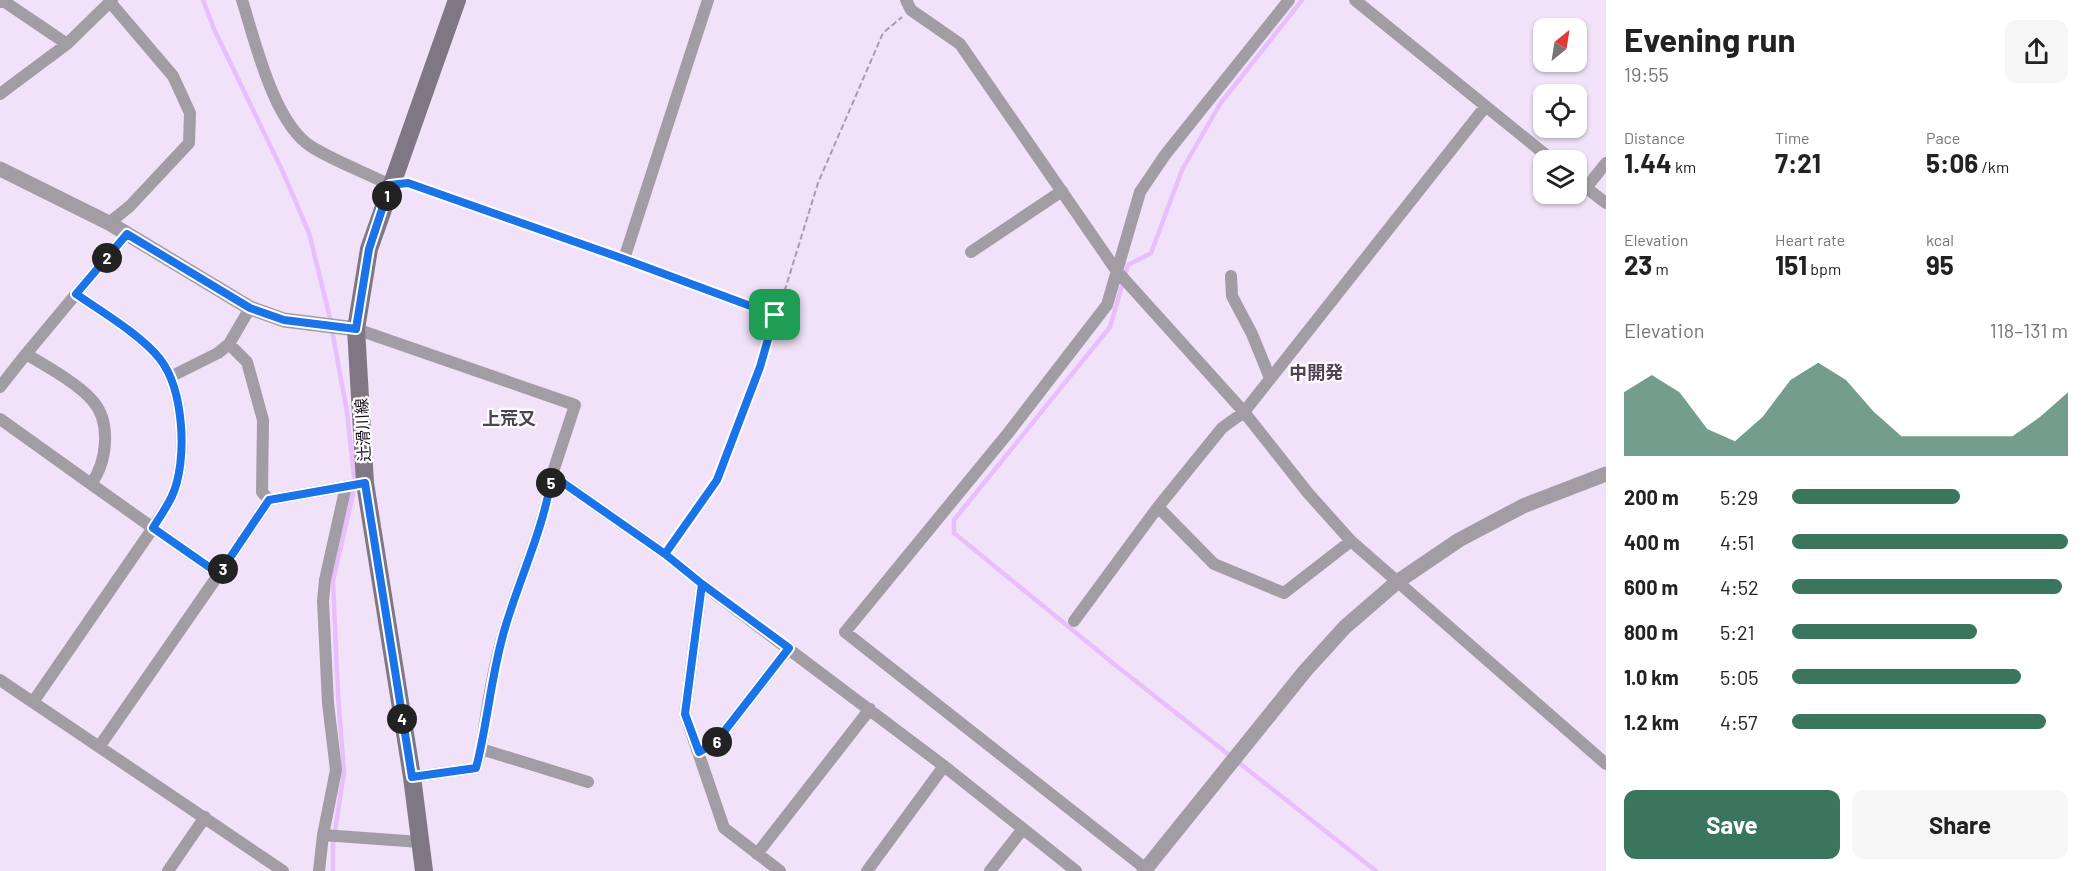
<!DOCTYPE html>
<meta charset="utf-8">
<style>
body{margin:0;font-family:Barlow,"Noto Sans JP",sans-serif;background:#f6f6f6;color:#222;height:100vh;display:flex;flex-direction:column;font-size:22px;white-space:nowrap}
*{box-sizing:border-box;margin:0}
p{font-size:20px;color:#767676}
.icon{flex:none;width:33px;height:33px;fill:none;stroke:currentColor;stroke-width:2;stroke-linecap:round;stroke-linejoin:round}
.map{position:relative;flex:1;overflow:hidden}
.sheet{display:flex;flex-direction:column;background:#fff;width:480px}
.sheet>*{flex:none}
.needle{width:39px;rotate:30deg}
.buttons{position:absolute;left:1533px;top:18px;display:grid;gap:12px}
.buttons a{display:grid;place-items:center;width:54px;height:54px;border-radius:12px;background:#fff;box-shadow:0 2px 4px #0004;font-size:30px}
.pin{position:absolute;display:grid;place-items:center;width:51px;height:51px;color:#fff;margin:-26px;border-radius:12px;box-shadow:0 3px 9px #0006}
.km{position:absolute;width:30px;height:30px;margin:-15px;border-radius:50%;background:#222;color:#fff;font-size:16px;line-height:30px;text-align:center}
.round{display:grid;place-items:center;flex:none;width:63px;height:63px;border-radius:12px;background:#f6f6f6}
.head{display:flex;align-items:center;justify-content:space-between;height:102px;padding:0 18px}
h1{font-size:33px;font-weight:700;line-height:45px}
.stats{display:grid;grid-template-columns:repeat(3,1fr);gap:9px;height:102px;padding:6px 18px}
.stats div{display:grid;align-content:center}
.stats b{font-size:26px;font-weight:700}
.stats small{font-size:16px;font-weight:400}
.stats p{font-size:16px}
.chart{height:168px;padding:12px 18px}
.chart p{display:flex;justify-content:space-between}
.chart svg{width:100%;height:108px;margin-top:6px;fill:#3a755e;opacity:.7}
.button{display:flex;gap:12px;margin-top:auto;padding:12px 18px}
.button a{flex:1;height:69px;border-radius:12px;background:#3a755e;color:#fff;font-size:24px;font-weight:700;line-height:69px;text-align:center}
.button a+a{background:#f6f6f6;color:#222}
ul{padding:0 18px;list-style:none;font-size:20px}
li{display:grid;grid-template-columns:96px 72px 1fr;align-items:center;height:45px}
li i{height:15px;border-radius:8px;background:#3a755e}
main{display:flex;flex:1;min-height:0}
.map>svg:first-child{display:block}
</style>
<main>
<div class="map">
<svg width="1606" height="871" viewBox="0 0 1606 871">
<rect width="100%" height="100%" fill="#f1e2f9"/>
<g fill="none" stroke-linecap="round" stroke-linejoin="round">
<path stroke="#e8bffc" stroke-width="4.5" d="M203,0L214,29L283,172L309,233L331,322
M1302,0L1220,104L1182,170L1151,253L1128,265L1110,327L954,520V533L1114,664L1376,871
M332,330L347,412L354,476L353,494L333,581L338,695L344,772L333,844V871"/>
<path stroke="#a89cae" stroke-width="2" stroke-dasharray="6 3" stroke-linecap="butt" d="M408,183L612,255
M635,263L775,315
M672,544L717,480L761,367L818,183L883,33L902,17"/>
<path stroke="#a29ca5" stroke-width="12" d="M242,0C255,41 274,124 312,147C336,162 365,172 390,185
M906,0L911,10L960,44L1116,270L1244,412L1308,493L1351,541L1606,764
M1355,0L1552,160
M0,2H5L67,44
M0,94L67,44L112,0
M1576,180L1606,203
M1586,188L1606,163
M109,223L130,206L189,143L190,113L173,76L110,2
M971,252L1062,191
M624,259L708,0
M1231,276L1232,296L1252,334L1270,378
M76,294L127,234
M250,308L229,344L247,362L263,420L262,492L269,500L365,483
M356,329L575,405L552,475L665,554L702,584L944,766L1076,871
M170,377L218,353L229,344
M0,387L26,354
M0,419L91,484
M552,475C544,527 520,577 505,628C493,667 487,708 481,749L588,782
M1351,541L1284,593L1214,564L1158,507L1222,428L1244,412L1485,107
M702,584L685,714L724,828L780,871
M1074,621L1158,507
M0,680L283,871
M33,702L153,528L91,484C107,462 112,422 92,400C77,383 46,366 26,354L76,294C102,312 141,335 160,359C184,390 188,461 172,496C167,507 159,517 153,528L219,574L269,500
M99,747L219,574
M699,752L716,742L789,648
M412,777L476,768L481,749
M323,835L420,842
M757,854L870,709
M1146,869L845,632L1009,432L1107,305L1140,192L1165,155L1289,0
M168,871L205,817
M319,871L323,835L336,770L328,703L323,601L325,580L346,486
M867,871L944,766
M990,871L1022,830"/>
<path stroke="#a29ca5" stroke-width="15" d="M0,169L109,223L250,308L284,320L356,329
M1144,871L1305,671L1345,627L1397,582L1459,540L1523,506L1606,474"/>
<path stroke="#807784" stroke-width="18" d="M424,871L412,777L365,483L356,329L369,249L457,0"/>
</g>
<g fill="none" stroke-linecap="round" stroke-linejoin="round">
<g stroke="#fff" stroke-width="12">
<path id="route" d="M775,315L624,259L408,183L390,185L369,249L356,329L284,320L250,308L127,234L76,294C102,312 141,335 160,359C184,390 188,461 172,496C167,507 159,518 153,528L219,574L269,500L365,483L412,777L476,768C488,722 491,674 505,628C520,577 544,528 552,475L665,554L702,584L789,648L716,742L699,752L685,714L702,584L665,554L717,480L760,367L775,315"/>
</g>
<use href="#route" stroke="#1a73e8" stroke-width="8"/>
</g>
<g text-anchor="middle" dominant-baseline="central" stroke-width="4.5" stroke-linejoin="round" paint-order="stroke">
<g font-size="16" fill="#120d14" stroke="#fff">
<text transform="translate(362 430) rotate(-93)">辻滑川線</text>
</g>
<g font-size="18" font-weight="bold" fill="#4f4255" stroke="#fff">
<text x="1316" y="372">中開発</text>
<text x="509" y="418">上荒又</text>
</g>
</g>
</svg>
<div class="buttons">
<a><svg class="needle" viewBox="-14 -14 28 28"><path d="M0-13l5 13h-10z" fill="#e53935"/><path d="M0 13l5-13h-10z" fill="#767676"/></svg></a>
<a><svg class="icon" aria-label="locate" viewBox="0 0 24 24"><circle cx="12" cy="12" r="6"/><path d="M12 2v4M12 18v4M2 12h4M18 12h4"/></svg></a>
<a><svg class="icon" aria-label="layers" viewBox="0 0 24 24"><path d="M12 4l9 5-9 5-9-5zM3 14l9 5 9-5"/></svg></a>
</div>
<div class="pin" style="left:775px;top:315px;background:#1e9e55"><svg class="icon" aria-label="arrive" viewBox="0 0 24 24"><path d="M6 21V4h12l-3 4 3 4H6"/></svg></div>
<b class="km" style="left:387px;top:196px">1</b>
<b class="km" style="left:107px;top:258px">2</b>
<b class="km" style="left:223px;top:569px">3</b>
<b class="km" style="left:402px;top:719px">4</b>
<b class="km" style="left:551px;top:483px">5</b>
<b class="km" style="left:717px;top:742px">6</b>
</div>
<section class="sheet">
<div class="head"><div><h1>Evening run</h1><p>19:55</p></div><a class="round"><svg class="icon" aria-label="share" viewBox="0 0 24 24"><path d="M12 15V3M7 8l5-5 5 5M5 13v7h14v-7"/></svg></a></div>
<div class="stats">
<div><p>Distance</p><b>1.44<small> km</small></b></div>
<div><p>Time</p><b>7:21</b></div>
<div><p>Pace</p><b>5:06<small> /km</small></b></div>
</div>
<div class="stats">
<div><p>Elevation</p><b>23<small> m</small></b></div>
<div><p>Heart rate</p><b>151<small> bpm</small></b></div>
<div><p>kcal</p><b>95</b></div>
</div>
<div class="chart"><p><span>Elevation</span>118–131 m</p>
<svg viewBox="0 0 160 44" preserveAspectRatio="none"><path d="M0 44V18L10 11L20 18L30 33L40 38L50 28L60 13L70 6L80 13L90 26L100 36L110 36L120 36L130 36L140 36L150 28L160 18V44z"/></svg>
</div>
<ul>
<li><b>200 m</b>5:29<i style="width:61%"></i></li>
<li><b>400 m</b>4:51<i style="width:100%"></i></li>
<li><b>600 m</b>4:52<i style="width:98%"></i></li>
<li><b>800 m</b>5:21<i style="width:67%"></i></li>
<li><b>1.0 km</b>5:05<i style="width:83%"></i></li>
<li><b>1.2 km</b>4:57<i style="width:92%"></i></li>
</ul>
<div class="button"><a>Save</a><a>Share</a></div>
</section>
</main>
